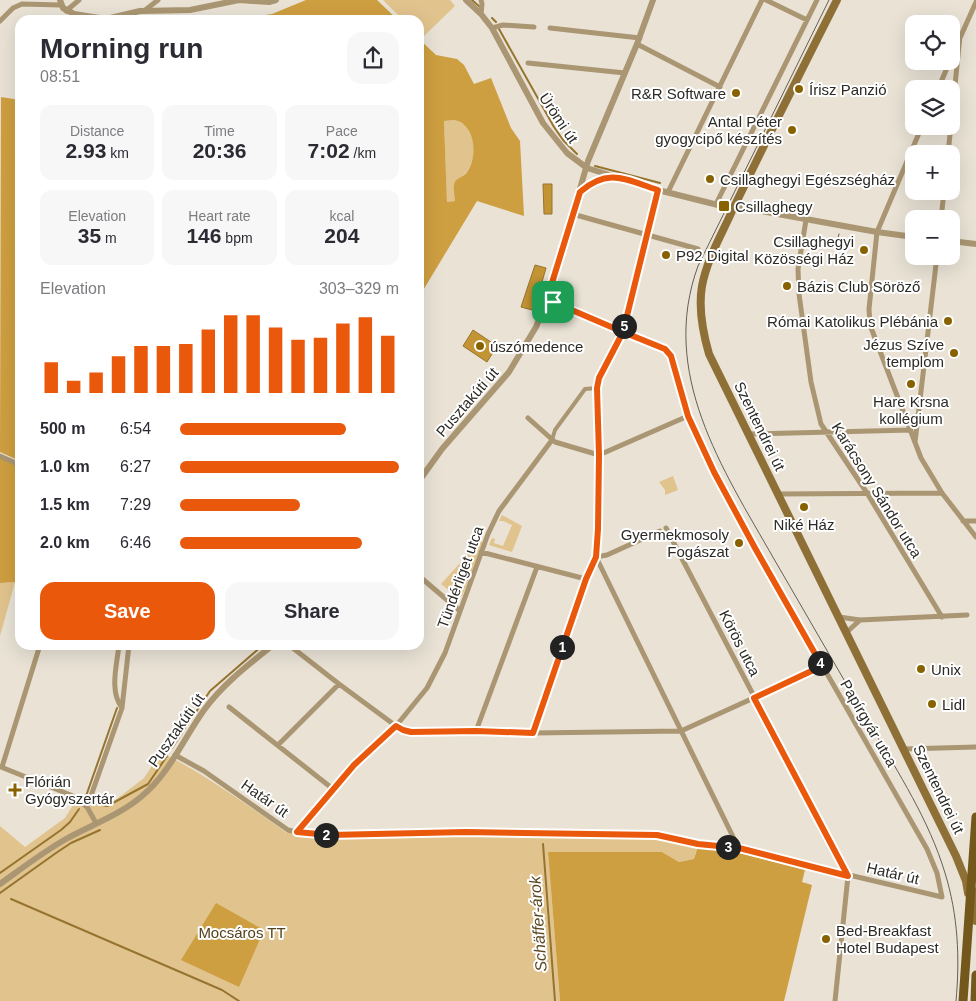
<!DOCTYPE html>
<meta charset="utf-8">
<style>
body{margin:0;font-family:Arial,sans-serif;background:#f7f7f7;color:#2b2b33;height:100vh;display:flex;flex-direction:column;font-size:19px;white-space:nowrap}
*{box-sizing:border-box;margin:0}
p{font-size:16px;color:#7c7c81}
.icon{flex:none;width:28px;height:28px;fill:none;stroke:currentColor;stroke-width:2;stroke-linecap:round;stroke-linejoin:round}
.map{position:relative;flex:1;overflow:hidden}
.details{position:absolute;left:15px;top:15px;width:409px;height:635px;display:flex;flex-direction:column;background:#fff;border-radius:15px;box-shadow:0 5px 20px #0002}
.details>*{flex:none}
.buttons{position:absolute;left:905px;top:15px;display:grid;gap:10px}
.buttons a{display:grid;place-items:center;width:55px;height:55px;border-radius:10px;background:#fff;box-shadow:0 5px 20px #0002;font-size:25px}
.pin{position:absolute;display:grid;place-items:center;width:42px;height:42px;color:#fff;margin:-21px;border-radius:10px;box-shadow:0 2px 8px #0006}
.km{position:absolute;width:25px;height:25px;margin:-12px;border-radius:50%;background:#222;color:#fff;font-size:14px;line-height:25px;text-align:center}
.round{display:grid;place-items:center;flex:none;width:52px;height:52px;border-radius:15px;background:#f7f7f7}
.overview{display:flex;align-items:center;justify-content:space-between;height:85px;padding:0 25px}
h1{font-size:28px;font-weight:700;line-height:38px}
.stats{display:grid;grid-template-columns:repeat(3,1fr);gap:8px;height:85px;padding:5px 25px}
.stats div{display:grid;align-content:center;border-radius:12px;background:#f7f7f7;text-align:center}
.stats b{font-size:21px;font-weight:700}
.stats small{font-size:14px;font-weight:400}
.stats p{font-size:14px}
.chart{height:140px;padding:10px 25px}
.chart p{display:flex;justify-content:space-between}
.chart svg{width:100%;height:90px;margin-top:5px;stroke:#ea580c;stroke-width:6}
.primary-button{display:flex;gap:10px;margin-top:auto;padding:10px 25px}
.primary-button a{flex:1;height:58px;border-radius:15px;background:#ea580c;color:#fff;font-size:20px;font-weight:700;line-height:58px;text-align:center}
.primary-button a+a{background:#f7f7f7;color:#2b2b33}
ul{padding:0 25px;list-style:none;font-size:16px}
li{display:grid;grid-template-columns:80px 60px 1fr;align-items:center;height:38px}
li i{height:12px;border-radius:6px;background:#ea580c}
.map>svg:first-child{display:block}
</style>
<div class="map">
<svg width="976" height="1001" viewBox="0 0 976 1001">
<rect width="100%" height="100%" fill="#e9e2d5"/>
<path fill="#e1c38d" d="M383,0H450L455,6L421,39L419,36V20H403Z
M454,120C458,121 462,122 464,125C479,138 476,172 457,179L455,201L447,202L444,121Z
M673,476L678,490L665,495V490L659,482Z
M502,515L522,526L512,552L489,545L492,538L495,539L494,543L503,546L512,525L503,521H499Z
M480,541L483,542L463,594L462,596H456L441,584Z
M15,582L0,636V583Z
M161,752C206,775 246,804 287,833L288,830C301,837 314,837 329,838L657,835L698,844L694,859L679,862L662,852H548L560,1001H0V826L25,847L65,818L73,805L93,801L109,805L144,778Z"/>
<path fill="#ce9f40" fill-rule="evenodd" d="M306,0H377L398,20H229L272,14Z
M419,39L436,55L457,59L464,65L474,84L491,78L511,128L520,141L524,216L477,201L419,297ZM454,120C458,121 462,122 464,125C476,135 476,160 467,172C463,178 455,177 454,185C453,190 455,196 455,201L447,202L444,121Z
M1,97L20,100V461L0,452Z
M0,456L20,465V557L15,572L18,574L15,582L0,583Z
M698,846L736,852L805,870L802,882L812,885L784,1001H560L548,852H662L679,862L694,859Z
M216,903L264,930L239,987L181,960Z"/>
<path fill="#c39434" stroke="#967430" d="M543,184H552V214H544Z
M535,265L546,268L536,303L532,310L521,307Z
M473,330L497,346L487,362L463,346Z"/>
<g fill="none" stroke-linecap="round" stroke-linejoin="round">
<path stroke="#967430" stroke-width="2" d="M472,0L480,7
M492,18L496,22
M499,29L554,127L563,140L577,154
M595,166L660,183
M172,748L210,691L263,645
M85,799L117,708
M92,803L107,806L111,804L148,784L167,756
M543,844L555,1001
M0,873L61,830L70,822L79,809
M0,893L56,853L71,843L100,830
M11,899L222,990L239,1001"/>
<path stroke="#aa9672" stroke-width="4" d="M906,421L917,420
M552,440L555,430L585,389L597,388"/>
<path stroke="#aa9672" stroke-width="5" d="M481,0L482,4L481,14
M766,0L807,20
M66,11L79,0
M144,11L158,0
M0,21L13,8L22,4L61,5
M492,28L503,25L534,27
M550,28L640,38
M637,44L720,87
M951,58L976,2
M528,63L625,73
M938,89L950,61
M922,126L877,232L869,309L870,325L921,458L942,493L976,537
M948,154L960,36
M668,192L762,0
M716,204L817,0
M576,215L698,249
M941,219L944,191
M806,220L798,269L799,294L811,382L821,424L867,493L942,617
M528,418L555,442L599,455
M749,434L911,430
M915,442L937,256
M599,455L688,416
M0,456L20,465
M778,494L942,493
M963,521H976
M666,528L848,876
M481,552L586,579
M596,557L739,849
M596,557L607,555L660,531
M419,576L460,611
M839,617L860,620L967,615
M847,632L860,620
M119,645C117,665 109,691 122,708
M289,645L339,684L396,726L403,730L411,732L476,731L533,733L681,731L822,667
M229,707L333,789
M476,731L537,567
M533,733L586,579L596,557L598,529L599,455L597,388L599,378L623,332L658,190
M278,745L339,684
M904,749L976,747
M175,755L204,771L288,830L297,832L329,835L466,832L657,835L698,844L739,849L942,897L937,873L927,849L728,500L688,416L671,355L665,349L547,299
M1,767L73,796L87,807L96,823
M2,767L40,645
M87,807L122,708L129,645
M297,832L355,765L396,726L427,688L445,653L488,534L499,511L552,440
M835,1001L848,876"/>
<path stroke="#aa9672" stroke-width="6" d="M60,0L63,8L74,14L106,19L140,11L190,10L239,0L269,2L276,0
M466,0L481,14L492,28L543,123L567,153L587,168L658,190L726,207L745,208L877,232L914,237
M581,191L590,184L611,176
M951,241L976,244
M419,481L442,449L509,372L536,327L546,303L560,258L588,161L637,44L653,0
M0,884C21,869 43,852 66,839C91,825 120,815 142,796C169,774 184,738 204,710C223,684 248,665 273,645"/>
<path stroke="#8e7037" stroke-width="8" d="M837,0C802,69 767,139 733,209C722,234 707,259 702,286C698,309 703,333 709,354L956,856L966,881L968,893
M972,889L975,899L976,921"/>
<path stroke="#73571b" stroke-width="9" d="M963,1001L976,817
M975,1001L976,975"/>
<path stroke="#636058" stroke-width="1" d="M829,0L698,266C659,373 722,468 774,559C806,614 838,670 871,726C899,774 929,820 945,873C958,915 960,958 956,1001
M838,238L839,234"/>
</g>
<g fill="none" stroke-linecap="round" stroke-linejoin="round">
<g stroke="#fff" stroke-width="10">
<path id="route" d="M553,302L623,332L599,378L597,388L599,455L598,529L596,557L586,579L533,733L476,731L411,732L403,730L396,726L354,765L297,832L329,835L466,832L657,835L698,844L739,848L848,876L754,698L822,666L755,548L714,472L688,416L671,356L665,349L623,332L658,190C626,180 609,167 580,192L547,299L553,302"/>
</g>
<use href="#route" stroke="#ea580c" stroke-width="6"/>
</g>
<g fill="#896200" stroke="#fff" stroke-width="2">
<circle cx="799" cy="89" r="5"/>
<circle cx="736" cy="93" r="5"/>
<circle cx="792" cy="130" r="5"/>
<circle cx="710" cy="179" r="5"/>
<rect x="718" y="200" width="12" height="12" rx="2.5"/>
<circle cx="864" cy="250" r="5"/>
<circle cx="666" cy="255" r="5"/>
<circle cx="787" cy="286" r="5"/>
<circle cx="948" cy="321" r="5"/>
<circle cx="480" cy="346" r="5"/>
<circle cx="954" cy="353" r="5"/>
<circle cx="911" cy="384" r="5"/>
<circle cx="804" cy="507" r="5"/>
<circle cx="739" cy="543" r="5"/>
<circle cx="921" cy="669" r="5"/>
<circle cx="932" cy="704" r="5"/>
<path d="M12.5 782.5h5v5h5v5h-5v5h-5v-5h-5v-5h5z"/>
<circle cx="826" cy="939" r="5"/>
</g>
<g text-anchor="middle" dominant-baseline="central" stroke-width="4" stroke-linejoin="round" paint-order="stroke">
<g font-size="15" fill="#2c2a25" stroke="#fff" text-anchor="start">
<text x="809" y="89">Írisz Panzió</text>
<text x="726" y="93" text-anchor="end">R&amp;R Software</text>
<text x="782" y="121" text-anchor="end">Antal Péter<tspan x="782" dy="17">gyogycipő készítés</tspan></text>
<text x="720" y="179">Csillaghegyi Egészségház</text>
<text x="735" y="206">Csillaghegy</text>
<text x="854" y="241" text-anchor="end">Csillaghegyi<tspan x="854" dy="17">Közösségi Ház</tspan></text>
<text x="676" y="255">P92 Digital</text>
<text x="797" y="286">Bázis Club Söröző</text>
<text x="938" y="321" text-anchor="end">Római Katolikus Plébánia</text>
<text x="944" y="344" text-anchor="end">Jézus Szíve<tspan x="944" dy="17">templom</tspan></text>
<text x="490" y="346">úszómedence</text>
<text x="911" y="401" text-anchor="middle">Hare Krsna<tspan x="911" dy="17">kollégium</tspan></text>
<text x="804" y="524" text-anchor="middle">Niké Ház</text>
<text x="729" y="534" text-anchor="end">Gyermekmosoly<tspan x="729" dy="17">Fogászat</tspan></text>
<text x="931" y="669">Unix</text>
<text x="942" y="704">Lidl</text>
<text x="25" y="781">Flórián<tspan x="25" dy="17">Gyógyszertár</tspan></text>
<text x="836" y="930">Bed-Breakfast<tspan x="836" dy="17">Hotel Budapest</tspan></text>
</g>
<g font-size="15" fill="#2c2a25" stroke="#fff">
<text transform="translate(559 118) rotate(56)">Ürömi út</text>
<text transform="translate(467 402) rotate(-49)">Pusztakúti út</text>
<text transform="translate(760 426) rotate(64)">Szentendrei út</text>
<text transform="translate(877 490) rotate(58)">Karácsony Sándor utca</text>
<text transform="translate(460 577) rotate(-70)">Tündérliget utca</text>
<text transform="translate(740 643) rotate(63)">Körös utca</text>
<text transform="translate(869 723) rotate(60)">Papírgyár utca</text>
<text transform="translate(176 730) rotate(-55)">Pusztakúti út</text>
<text transform="translate(939 789) rotate(64)">Szentendrei út</text>
<text transform="translate(265 798) rotate(35)">Határ út</text>
<text transform="translate(893 873) rotate(13)">Határ út</text>
</g>
<g font-size="15" fill="#56421b" stroke="#fff">
<text x="242" y="932">Mocsáros TT</text>
</g>
<g font-size="16" font-style="italic" fill="#5b4720" stroke="#fff">
<text transform="translate(538 924) rotate(-94)">Schäffer-árok</text>
</g>
</g>
</svg>
<div class="buttons">
<a><svg class="icon" aria-label="locate" viewBox="0 0 24 24"><circle cx="12" cy="12" r="6"/><path d="M12 2v4M12 18v4M2 12h4M18 12h4"/></svg></a>
<a><svg class="icon" aria-label="layers" viewBox="0 0 24 24"><path d="M12 4l9 5-9 5-9-5zM3 14l9 5 9-5"/></svg></a>
<a>+</a>
<a>−</a>
</div>
<div class="pin" style="left:553px;top:302px;background:#1e9e55"><svg class="icon" aria-label="arrive" viewBox="0 0 24 24"><path d="M6 21V4h12l-3 4 3 4H6"/></svg></div>
<b class="km" style="left:562px;top:647px">1</b>
<b class="km" style="left:326px;top:835px">2</b>
<b class="km" style="left:728px;top:847px">3</b>
<b class="km" style="left:820px;top:663px">4</b>
<b class="km" style="left:624px;top:326px">5</b>
<section class="details">
<div class="overview"><div><h1>Morning run</h1><p>08:51</p></div><a class="round"><svg class="icon" aria-label="share" viewBox="0 0 24 24"><path d="M12 15V3M7 8l5-5 5 5M5 13v7h14v-7"/></svg></a></div>
<div class="stats">
<div><p>Distance</p><b>2.93<small> km</small></b></div>
<div><p>Time</p><b>20:36</b></div>
<div><p>Pace</p><b>7:02<small> /km</small></b></div>
</div>
<div class="stats">
<div><p>Elevation</p><b>35<small> m</small></b></div>
<div><p>Heart rate</p><b>146<small> bpm</small></b></div>
<div><p>kcal</p><b>204</b></div>
</div>
<div class="chart"><p><span>Elevation</span>303–329 m</p>
<svg viewBox="0 0 160 44" preserveAspectRatio="none"><path d="M5 44V29M15 44V38M25 44V34M35 44V26M45 44V21M55 44V21M65 44V20M75 44V13M85 44V6M95 44V6M105 44V12M115 44V18M125 44V17M135 44V10M145 44V7M155 44V16"/></svg>
</div>
<ul>
<li><b>500 m</b>6:54<i style="width:76%"></i></li>
<li><b>1.0 km</b>6:27<i style="width:100%"></i></li>
<li><b>1.5 km</b>7:29<i style="width:55%"></i></li>
<li><b>2.0 km</b>6:46<i style="width:83%"></i></li>
</ul>
<div class="primary-button"><a>Save</a><a>Share</a></div>
</section>
</div>
